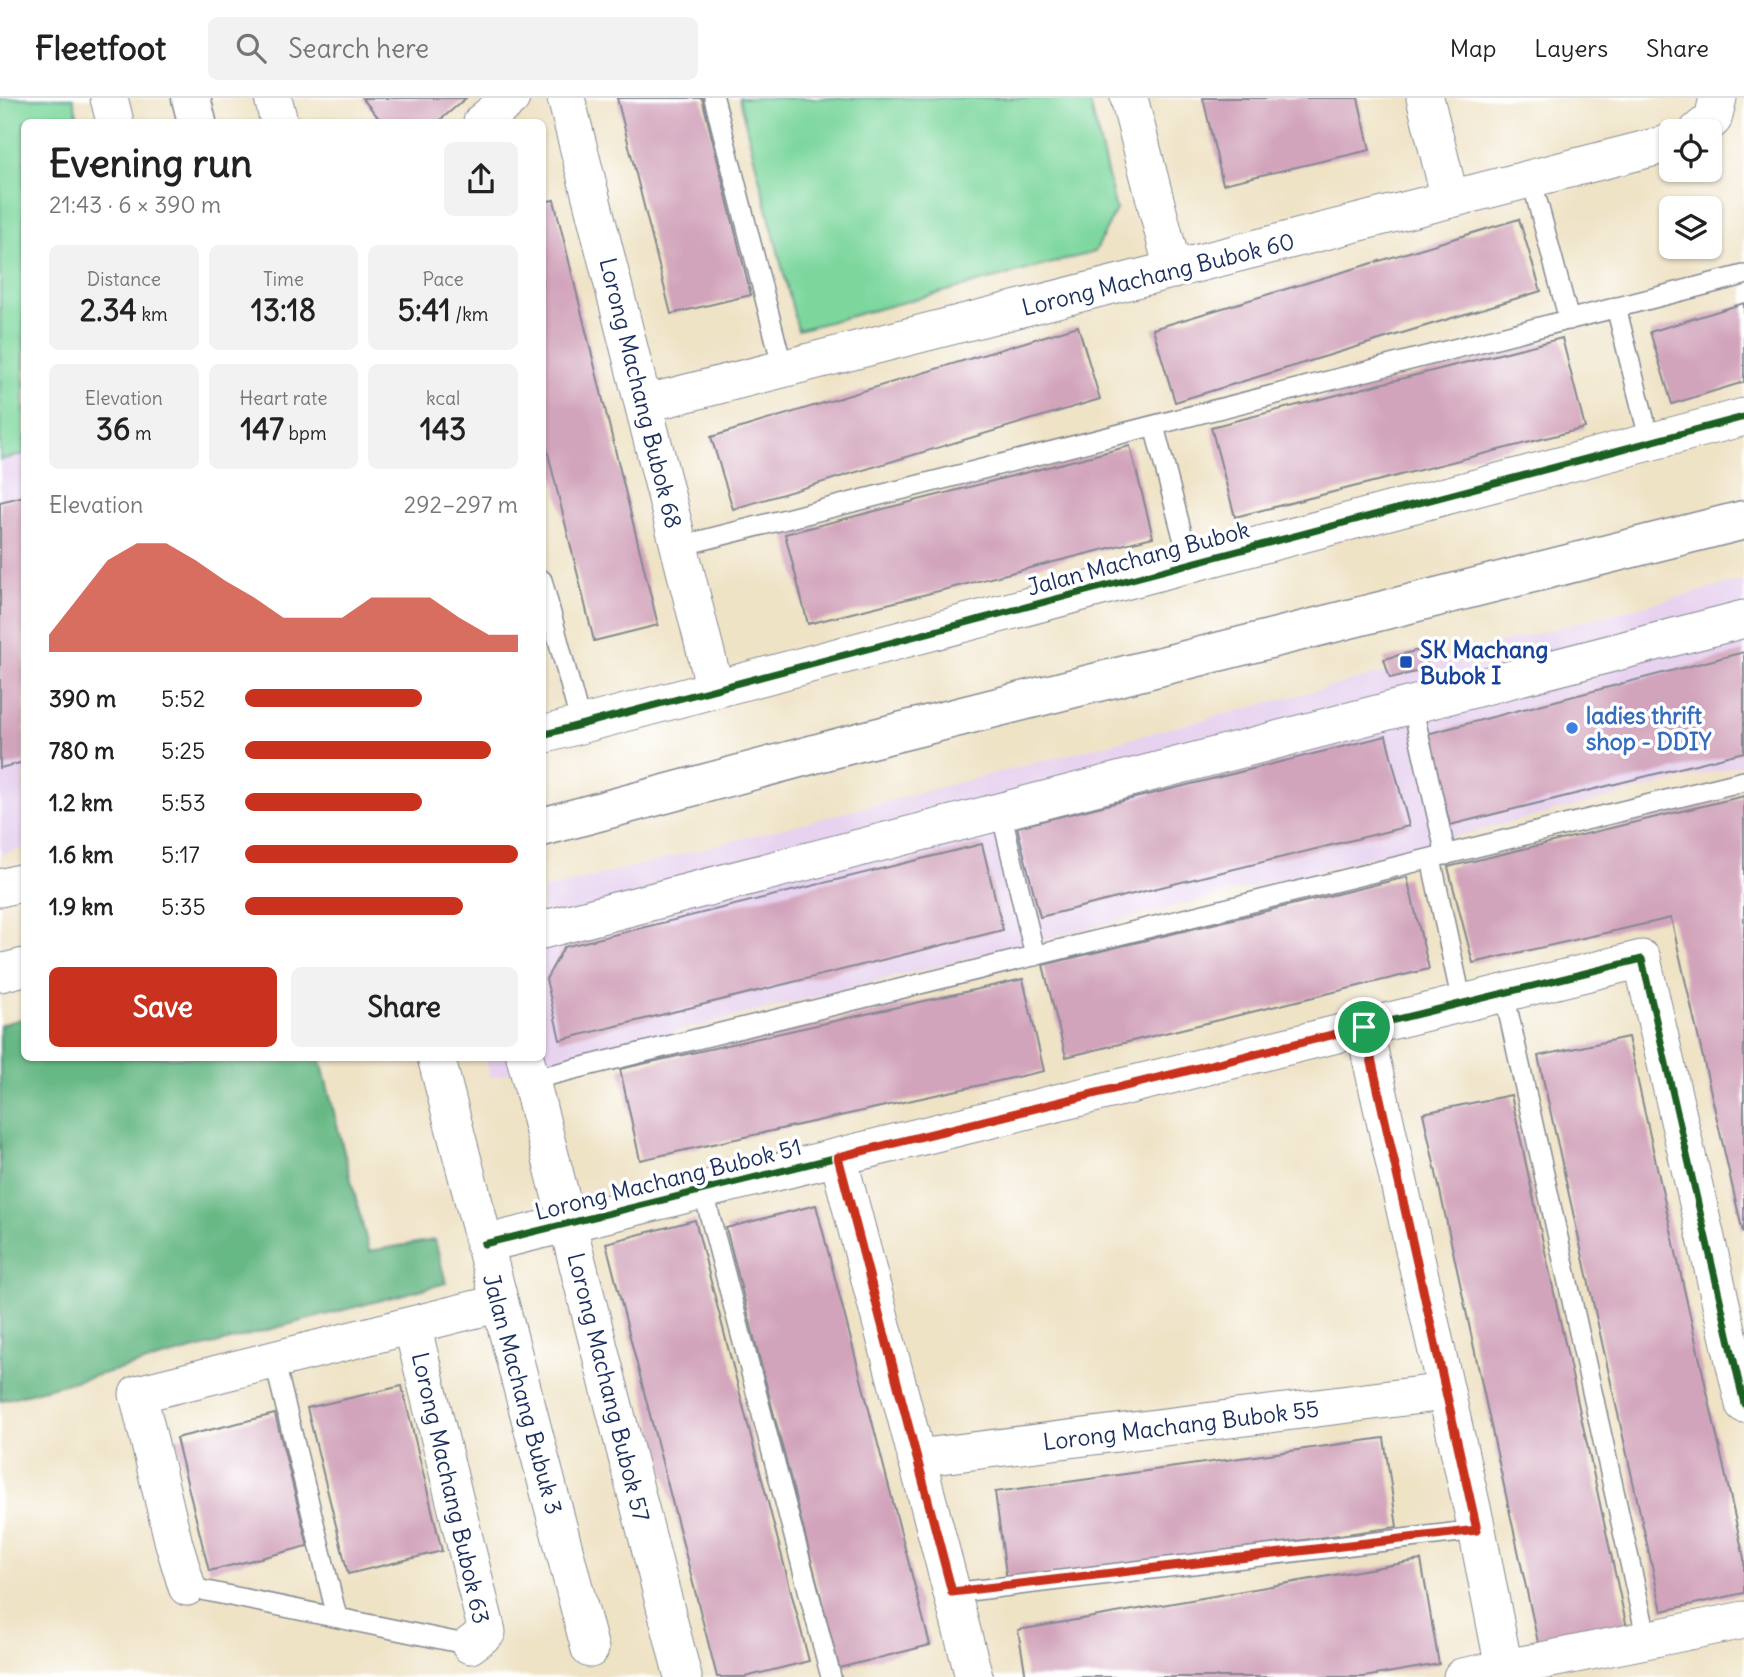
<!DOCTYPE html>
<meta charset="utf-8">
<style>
body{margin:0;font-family:Delius,sans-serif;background:#f2f2f2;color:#222;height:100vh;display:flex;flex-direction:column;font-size:26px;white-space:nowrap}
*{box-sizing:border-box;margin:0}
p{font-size:23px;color:#767676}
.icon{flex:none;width:38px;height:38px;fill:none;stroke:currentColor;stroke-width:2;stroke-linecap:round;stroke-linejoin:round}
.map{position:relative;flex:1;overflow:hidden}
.details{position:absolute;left:21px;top:21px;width:525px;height:942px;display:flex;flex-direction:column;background:#fff;border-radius:10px;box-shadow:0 2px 5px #0004}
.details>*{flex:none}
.buttons{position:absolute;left:1659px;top:21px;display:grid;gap:14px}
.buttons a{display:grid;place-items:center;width:63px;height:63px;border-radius:10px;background:#fff;box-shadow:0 2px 5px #0004;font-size:35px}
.pin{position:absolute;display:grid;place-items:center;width:60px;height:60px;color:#fff;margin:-30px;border:4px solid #fff;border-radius:50%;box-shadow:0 2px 7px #0007}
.round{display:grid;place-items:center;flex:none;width:74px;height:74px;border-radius:10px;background:#f2f2f2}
.head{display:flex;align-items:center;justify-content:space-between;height:119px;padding:0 28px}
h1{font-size:38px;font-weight:700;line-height:52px}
.stats{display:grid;grid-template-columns:repeat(3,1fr);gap:10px;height:119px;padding:7px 28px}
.stats div{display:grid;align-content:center;border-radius:10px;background:#f2f2f2;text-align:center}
.stats b{font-size:30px;font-weight:700}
.stats small{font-size:19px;font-weight:400}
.stats p{font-size:19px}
.chart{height:196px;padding:14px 28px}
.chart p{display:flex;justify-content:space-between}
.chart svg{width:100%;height:126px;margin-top:7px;fill:#c8321e;opacity:.7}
.action{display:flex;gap:14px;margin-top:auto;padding:14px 28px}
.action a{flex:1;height:80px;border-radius:10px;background:#c8321e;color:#fff;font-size:28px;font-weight:700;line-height:80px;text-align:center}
.action a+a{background:#f2f2f2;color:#222}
ul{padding:0 28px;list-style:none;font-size:23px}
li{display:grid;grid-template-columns:112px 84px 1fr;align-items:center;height:52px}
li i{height:18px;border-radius:9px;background:#c8321e}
header{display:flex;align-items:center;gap:42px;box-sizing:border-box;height:98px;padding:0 35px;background:#fff;border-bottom:2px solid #e0e0e0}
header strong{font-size:33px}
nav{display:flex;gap:38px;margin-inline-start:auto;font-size:24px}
.search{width:490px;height:63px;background:#f2f2f2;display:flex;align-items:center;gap:18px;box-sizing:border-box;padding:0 24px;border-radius:10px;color:#767676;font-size:26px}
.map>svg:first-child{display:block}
</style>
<header>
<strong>Fleetfoot</strong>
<div class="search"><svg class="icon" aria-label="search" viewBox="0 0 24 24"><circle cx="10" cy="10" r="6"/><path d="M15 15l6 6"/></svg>Search here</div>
<nav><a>Map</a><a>Layers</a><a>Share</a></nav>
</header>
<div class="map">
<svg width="1744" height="1579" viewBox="0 0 1744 1579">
<rect width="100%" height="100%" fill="#fff"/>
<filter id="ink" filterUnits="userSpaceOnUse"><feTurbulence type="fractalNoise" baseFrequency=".0143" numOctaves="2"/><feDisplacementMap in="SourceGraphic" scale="14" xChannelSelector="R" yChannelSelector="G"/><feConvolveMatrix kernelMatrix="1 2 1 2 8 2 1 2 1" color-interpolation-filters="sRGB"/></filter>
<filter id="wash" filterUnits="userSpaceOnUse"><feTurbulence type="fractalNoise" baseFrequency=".00686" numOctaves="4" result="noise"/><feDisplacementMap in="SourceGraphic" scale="28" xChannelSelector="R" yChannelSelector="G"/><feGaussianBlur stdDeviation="1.57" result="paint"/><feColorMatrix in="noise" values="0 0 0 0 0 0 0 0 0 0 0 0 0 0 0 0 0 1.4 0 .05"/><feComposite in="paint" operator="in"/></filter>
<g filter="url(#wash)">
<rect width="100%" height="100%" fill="#efe3c6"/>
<path fill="#e7d2ef" d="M24,356V750L0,757V362Z
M1744,482V666L490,980L485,959H542L543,792Z"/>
<path fill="#7dd79d" stroke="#4c837e" stroke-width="2" d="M0,0H73L79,24H24V356L0,362Z
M739,0H1089L1116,112L1095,154L798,232Z"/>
<path fill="#66b884" stroke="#407471" stroke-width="2" d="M24,920V959H320L369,1153L435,1142L446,1185L0,1303V927Z"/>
<g id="blocks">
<path fill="#d2a4bb" d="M362,0H466L438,24H382Z
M617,0H702L751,197L671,216Z
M1203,0H1358L1370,52L1223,86Z
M554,102L658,527L594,543L542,331V104Z
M1519,121L1541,193L1175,304L1153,231Z
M1744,205V284L1672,306L1650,234Z
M1078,228L1100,301L733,411L711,339Z
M1562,240L1585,330L1235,419L1211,329Z
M1130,348L1153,439L808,526L785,436Z
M24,398V664L0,670V404Z
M1423,551L1428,571L1390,580L1384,561Z
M1744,554V654L1450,727L1427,636Z
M1386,638L1409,728L1040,819L1017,729Z
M1744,698V1135H1743L1671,820L1473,865L1448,769Z
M982,746L1003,832L560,942L546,881L564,849Z
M1407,779L1429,871L1066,959L1043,867Z
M1023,881L1044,973L640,1062L620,971Z
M1628,939L1744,1460V1495L1662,1513L1538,958Z
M1511,997L1627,1530L1539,1549L1423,1015Z
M816,1107L930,1547L839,1570L726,1130Z
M695,1122L809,1563L745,1579H717L606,1145Z
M402,1288L442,1453L348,1476L307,1310Z
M275,1316L308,1448L209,1473L176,1340Z
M1384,1340L1397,1429L1007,1483L995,1394Z
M1421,1462L1439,1566L1364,1579H1026L1018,1532Z"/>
</g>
</g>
<g filter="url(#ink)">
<use href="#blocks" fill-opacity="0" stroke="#858992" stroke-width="2"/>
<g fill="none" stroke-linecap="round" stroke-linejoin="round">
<g stroke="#858992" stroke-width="22">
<path id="lane" d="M714,0L783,271
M1531,80L1569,222
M1616,209L1650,344
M1154,328L1190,466
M680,448L1744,177
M542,482L581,627
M1412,607L1446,757
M1001,714L1035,858
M1431,761L1462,905
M1504,895L1647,1542
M530,982L1744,683
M703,1092L831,1579
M274,1261L337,1519
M187,1489L470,1547
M952,1495L1477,1432"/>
</g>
<g stroke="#858992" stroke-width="39">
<path id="street" d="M109,0L115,24
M273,0L279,24
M566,0L715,591
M1129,0L1173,172
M1425,0L1450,101
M482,24L511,0
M1698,33L1713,21L1718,0
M644,306L1671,45
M542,637L1744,319
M0,790L24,784
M542,832L1744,521
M0,875L24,869
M1364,929L1477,1432L1504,1570
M436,959L590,1551
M525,959L683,1579
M838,1059L974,1579
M484,1146L1642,861L1744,1306
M412,1227L487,1534L470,1547
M916,1360L1445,1294
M187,1489L174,1446L138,1296L500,1205
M1462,1579L1744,1522"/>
</g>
<g stroke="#858992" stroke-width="41">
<path id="secondary" d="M191,0L197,24
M542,729L863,643L1744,422"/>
</g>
<use href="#lane" stroke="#fff" stroke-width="19"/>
<use href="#street" stroke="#fff" stroke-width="37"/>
<use href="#secondary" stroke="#fff" stroke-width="38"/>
<g stroke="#fff" stroke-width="11">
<path id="cycleway" d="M542,637L1744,319
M484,1146L1642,861L1744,1306"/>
</g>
<use href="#cycleway" stroke="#1b5e20" stroke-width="7"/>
</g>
</g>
<g fill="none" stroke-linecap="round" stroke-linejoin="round" filter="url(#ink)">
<g stroke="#fff" stroke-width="14">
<path id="route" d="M1364,929L1477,1432L952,1494L838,1059Z"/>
</g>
<use href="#route" stroke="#c8321e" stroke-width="9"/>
</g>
<rect fill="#1a4fb4" stroke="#fff" stroke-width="2.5" x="1399" y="557" width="14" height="14" rx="3.5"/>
<circle fill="#3f7fe0" stroke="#fff" stroke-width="2.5" cx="1572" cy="630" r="7"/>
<g text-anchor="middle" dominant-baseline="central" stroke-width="7" stroke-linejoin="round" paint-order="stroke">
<g font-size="23" fill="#1b2f5e" stroke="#fff">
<text transform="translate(1158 176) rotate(-14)">Lorong Machang Bubok 60</text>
<text transform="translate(641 295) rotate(76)">Lorong Machang Bubok 68</text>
<text transform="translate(1138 460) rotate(-15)">Jalan Machang Bubok</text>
<text transform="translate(668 1081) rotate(-14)">Lorong Machang Bubok 51</text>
<text transform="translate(609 1289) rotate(76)">Lorong Machang Bubok 57</text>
<text transform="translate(523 1296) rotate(75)">Jalan Machang Bubuk 3</text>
<text transform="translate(1181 1327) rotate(-7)">Lorong Machang Bubok 55</text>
<text transform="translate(451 1390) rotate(77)">Lorong Machang Bubok 63</text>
</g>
<g font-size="23" font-weight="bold" fill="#164399" stroke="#fff" text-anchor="start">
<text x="1420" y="551">SK Machang<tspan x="1420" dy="26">Bubok I</tspan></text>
</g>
<g font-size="23" font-weight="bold" fill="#366cbe" stroke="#fff" text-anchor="start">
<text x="1586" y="617">ladies thrift<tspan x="1586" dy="26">shop - DDIY</tspan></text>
</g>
</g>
</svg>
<div class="buttons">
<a><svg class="icon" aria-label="locate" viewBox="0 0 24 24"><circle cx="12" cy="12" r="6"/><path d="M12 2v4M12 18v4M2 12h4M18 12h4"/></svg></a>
<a><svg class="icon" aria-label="layers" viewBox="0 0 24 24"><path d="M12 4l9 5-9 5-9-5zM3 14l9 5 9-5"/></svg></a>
</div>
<div class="pin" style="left:1364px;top:929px;background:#1e9e55"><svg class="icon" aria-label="arrive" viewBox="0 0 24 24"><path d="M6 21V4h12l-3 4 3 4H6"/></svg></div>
<section class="details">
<div class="head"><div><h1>Evening run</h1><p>21:43 · 6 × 390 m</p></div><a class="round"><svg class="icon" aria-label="share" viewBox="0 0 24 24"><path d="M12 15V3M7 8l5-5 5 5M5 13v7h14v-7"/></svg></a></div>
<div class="stats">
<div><p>Distance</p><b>2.34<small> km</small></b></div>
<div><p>Time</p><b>13:18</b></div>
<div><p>Pace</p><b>5:41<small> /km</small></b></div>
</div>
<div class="stats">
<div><p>Elevation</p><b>36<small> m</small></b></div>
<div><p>Heart rate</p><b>147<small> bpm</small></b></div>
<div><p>kcal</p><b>143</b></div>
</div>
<div class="chart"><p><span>Elevation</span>292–297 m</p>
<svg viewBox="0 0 160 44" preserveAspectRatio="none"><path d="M0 44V38L10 25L20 12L30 6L40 6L50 12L60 19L70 25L80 32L90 32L100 32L110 25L120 25L130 25L140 32L150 38L160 38V44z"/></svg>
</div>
<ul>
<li><b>390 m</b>5:52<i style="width:65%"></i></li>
<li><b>780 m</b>5:25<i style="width:90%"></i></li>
<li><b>1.2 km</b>5:53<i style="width:65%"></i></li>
<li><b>1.6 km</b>5:17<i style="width:100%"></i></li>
<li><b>1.9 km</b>5:35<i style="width:80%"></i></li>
</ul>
<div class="action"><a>Save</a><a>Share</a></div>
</section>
</div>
